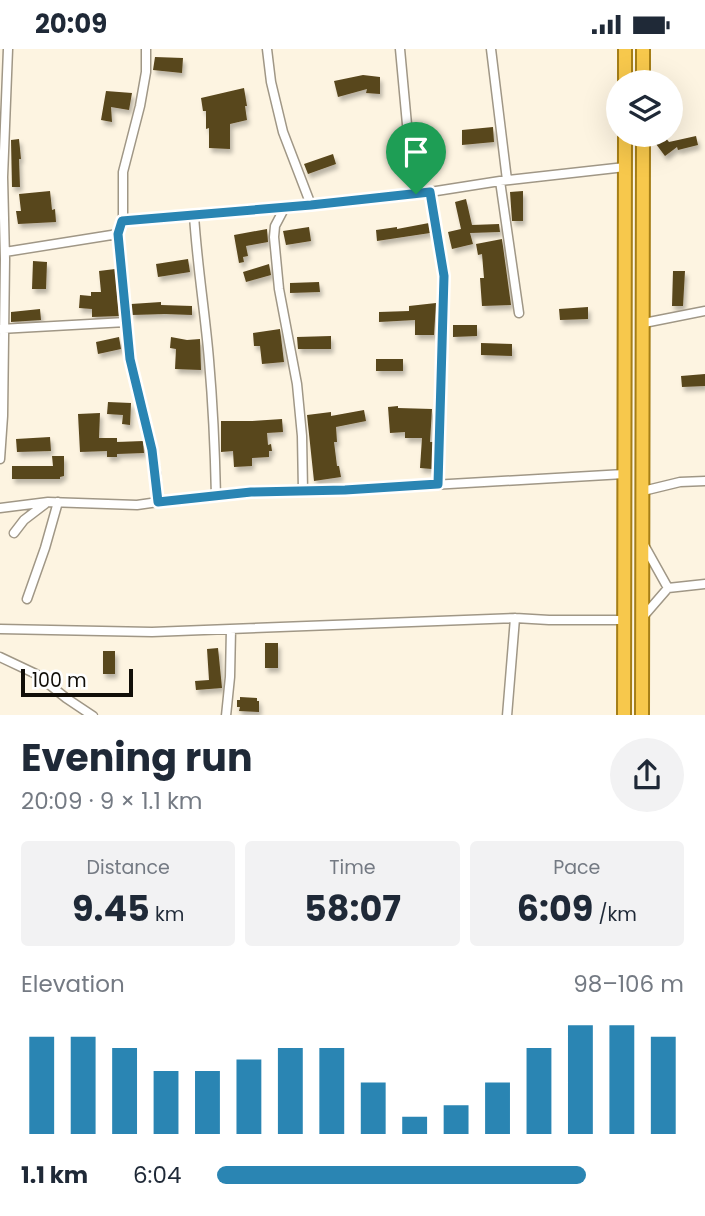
<!DOCTYPE html>
<meta charset="utf-8">
<style>
body{margin:0;font-family:Poppins,sans-serif;background:#f2f2f3;color:#1f2937;height:100vh;display:flex;flex-direction:column;font-size:26px;white-space:nowrap}
*{box-sizing:border-box;margin:0}
p{font-size:23px;color:#747a83}
.icon{flex:none;width:38px;height:38px;fill:none;stroke:currentColor;stroke-width:2;stroke-linecap:round;stroke-linejoin:round}
.map{position:relative;height:666px;overflow:hidden}
.sheet{display:flex;flex-direction:column;background:#fff;flex:1}
.sheet>*{flex:none}
.controls{position:absolute;left:606px;top:21px;display:grid;gap:14px}
.controls a{display:grid;place-items:center;width:77px;height:77px;border-radius:50%;background:#fff;box-shadow:0 7px 28px #0002;font-size:35px}
.scale{position:absolute;left:21px;bottom:18px;width:112px;box-sizing:border-box;padding-left:7px;border:4px solid #110e08;border-top:0;font-size:19px;line-height:24px;white-space:nowrap;color:#110e08;-webkit-text-stroke:5px #fff;paint-order:stroke}
.pin{position:absolute;display:grid;place-items:center;width:60px;height:60px;color:#fff;margin:-72px -30px;border-radius:50% 50% 50% 0;rotate:-45deg;box-shadow:0 0 7px #0007}
.pin .icon{rotate:45deg}
.round{display:grid;place-items:center;flex:none;width:74px;height:74px;border-radius:37px;background:#f2f2f3}
.headline{display:flex;align-items:center;justify-content:space-between;height:119px;padding:0 21px}
h1{font-size:38px;font-weight:700;line-height:52px}
.stats{display:grid;grid-template-columns:repeat(3,1fr);gap:10px;height:119px;padding:7px 21px}
.stats div{display:grid;align-content:center;border-radius:7px;background:#f2f2f3;text-align:center}
.stats b{font-size:35px;font-weight:700}
.stats small{font-size:19px;font-weight:400}
.stats p{font-size:19px}
.chart{height:196px;padding:14px 21px}
.chart p{display:flex;justify-content:space-between}
.chart svg{width:100%;height:126px;margin-top:7px;stroke:#2a85b3;stroke-width:6}
ul{padding:0 21px;list-style:none;font-size:23px}
li{display:grid;grid-template-columns:112px 84px 1fr;align-items:center;height:52px}
li i{height:18px;border-radius:9px;background:#2a85b3}
.status{display:flex;justify-content:space-between;align-items:center;height:49px;padding:0 35px;background:#fff;direction:ltr}
.status svg{height:19px;fill:currentColor}
.map>svg:first-child{display:block}
</style>
<div class="status"><b>20:09</b><svg viewBox="0 0 49 12"><path d="M0 12V9h3v3zM5 12V6h3v6zM10 12V3h3v9zM15 12V0h3v12zM26 1h20v11H26zM47 4h2v5h-2z"/></svg></div>
<div class="map">
<svg width="705" height="667" viewBox="0 0 705 667">
<defs>
<filter id="shadow"><feDropShadow dx="2.5" dy="4.5" stdDeviation="2" flood-color="#0004"/></filter>
</defs>
<rect width="100%" height="100%" fill="#fdf4e1"/>
<path fill="#59461c" filter="url(#shadow)" d="M155,8L183,9L182,24L153,21Z
M363,26L380,28V45L366,44L367,40L338,48L334,32Z
M244,39L247,57H245L247,71L230,75V100L209,99V79L206,80V62H203L201,49Z
M106,42L132,44L129,61L111,58L112,73L101,71Z
M493,78L494,93L462,96V81Z
M696,87L698,96L678,101L677,98L665,107L656,95L665,88L669,93Z
M19,90L21,110H19L20,138H12L11,91Z
M333,105L336,115L308,125L304,115Z
M50,142L52,161L55,160L56,173L18,175L16,162H21L19,145Z
M523,142V172H512L510,143Z
M466,150L472,176L499,175L500,183L470,184L473,195L452,200L448,183L461,180L455,153Z
M429,174L430,184L377,192L376,181L397,178V180Z
M309,178L311,192L286,196L283,182Z
M267,180L268,193L246,197L248,207L243,208L244,213L239,214L234,186Z
M502,190L511,256L482,257L480,229H484L482,205L478,206L476,195Z
M188,210L190,223L158,228L156,215Z
M33,212L47,213L46,240H32Z
M269,215L271,226L246,233L243,223Z
M115,220L119,267L92,268V260L79,259L80,246L91,247V243H101L99,222Z
M673,222H685L683,257H672Z
M319,233L320,243L290,244V234Z
M161,253V256L192,257V266L165,265L132,266L131,255Z
M436,254L434,286H415V271L379,273V263L409,262V257Z
M588,258V270L560,271L559,260Z
M40,260L41,271L11,273V263Z
M453,276H477V287L453,288Z
M280,280L284,313L262,315L260,297H254L253,284Z
M331,287V300H298L297,288Z
M119,288L121,300L98,305L96,293Z
M171,288L187,291L200,290L201,321L175,320L176,300L170,299Z
M481,294L512,295V307L481,306Z
M376,310H403V322H376Z
M705,325V337L682,338L681,327Z
M108,353L131,354L130,376L122,375L123,366L107,365Z
M398,357V359L432,360L430,393H433L432,420L420,419L422,389H405V383L390,384L388,358Z
M364,361L366,372L336,378L337,393H334L337,417H339L341,428L314,432L307,366L331,363V367Z
M100,364L99,389H117V393L143,392L144,404L117,405V408H107V402L80,403L78,365Z
M282,370L283,383L267,384L268,396L271,395L272,402H269V408L252,409V417L234,418L233,402L221,403V372H252Z
M50,388L51,402L17,403L16,390Z
M52,407H64V427L60,428V430H12V417H53Z
M265,594H278V619H265Z
M218,599L222,639L196,641L195,632L209,631L207,600Z
M103,602H115V625H103Z
M240,648L257,649V652H259V663L239,662L240,658H237V651H240Z"/>
<g fill="none" stroke-linecap="round" stroke-linejoin="round">
<g stroke="#a09786" stroke-width="11">
<path id="minor" d="M267,0L271,33L283,83L311,156
M400,0L409,97L416,145
M491,0L507,131
M500,132L519,264
M430,143L444,227L438,435
M285,158L275,177L274,188L279,240L297,335L302,387L303,442
M194,166C197,215 205,263 209,311C213,357 215,402 216,447
M123,172L311,156L430,143L500,132L625,118
M5,203L118,185L123,172V123L140,57L146,23V0
M644,274L705,262
M0,280L126,273
M0,410L3,367L5,210L3,128L8,0
M643,442L680,433L705,432
M158,453L251,443L345,441L624,425
M0,459L48,453L137,456L158,453L156,425L152,401L130,311L118,185
M14,484L24,471L45,455
M644,496L668,539
M27,550L45,499L58,453
M642,569L668,539L705,535
M0,580L152,583L515,569L549,571H625
M0,608L36,625L66,649L93,667
M226,667L230,628L231,580
M507,667L515,569"/>
</g>
<g stroke="#a57e17" stroke-width="16">
<path id="trunk" d="M643,0V33
M625,33V0
M624,667L625,86
M642,667L643,86"/>
</g>
<use href="#minor" stroke="#fff" stroke-width="8"/>
<use href="#trunk" stroke="#f7c84c" stroke-width="12"/>
</g>
<g fill="none" stroke-linecap="round" stroke-linejoin="round">
<g stroke="#fff" stroke-width="14">
<path id="route" d="M430,143L444,227L438,435L345,441L251,443L158,453L152,401L130,310L118,185L122,172L311,156Z"/>
</g>
<use href="#route" stroke="#2a85b3" stroke-width="9"/>
</g>
</svg>
<div class="controls">
<a><svg class="icon" aria-label="layers" viewBox="0 0 24 24"><path d="M12 4l9 5-9 5-9-5zM3 14l9 5 9-5"/></svg></a>
</div>
<div class="scale">100 m</div>
<div class="pin" style="left:416px;top:145px;background:#1e9e55"><svg class="icon" aria-label="arrive" viewBox="0 0 24 24"><path d="M6 21V4h12l-3 4 3 4H6"/></svg></div>
</div>
<section class="sheet">
<div class="headline"><div><h1>Evening run</h1><p>20:09 · 9 × 1.1 km</p></div><a class="round"><svg class="icon" aria-label="share" viewBox="0 0 24 24"><path d="M12 15V3M7 8l5-5 5 5M5 13v7h14v-7"/></svg></a></div>
<div class="stats">
<div><p>Distance</p><b>9.45<small> km</small></b></div>
<div><p>Time</p><b>58:07</b></div>
<div><p>Pace</p><b>6:09<small> /km</small></b></div>
</div>
<div class="chart"><p><span>Elevation</span>98–106 m</p>
<svg viewBox="0 0 160 44" preserveAspectRatio="none"><path d="M5 44V10M15 44V10M25 44V14M35 44V22M45 44V22M55 44V18M65 44V14M75 44V14M85 44V26M95 44V38M105 44V34M115 44V26M125 44V14M135 44V6M145 44V6M155 44V10"/></svg>
</div>
<ul>
<li><b>1.1 km</b>6:04<i style="width:79%"></i></li>
</ul>
</section>
